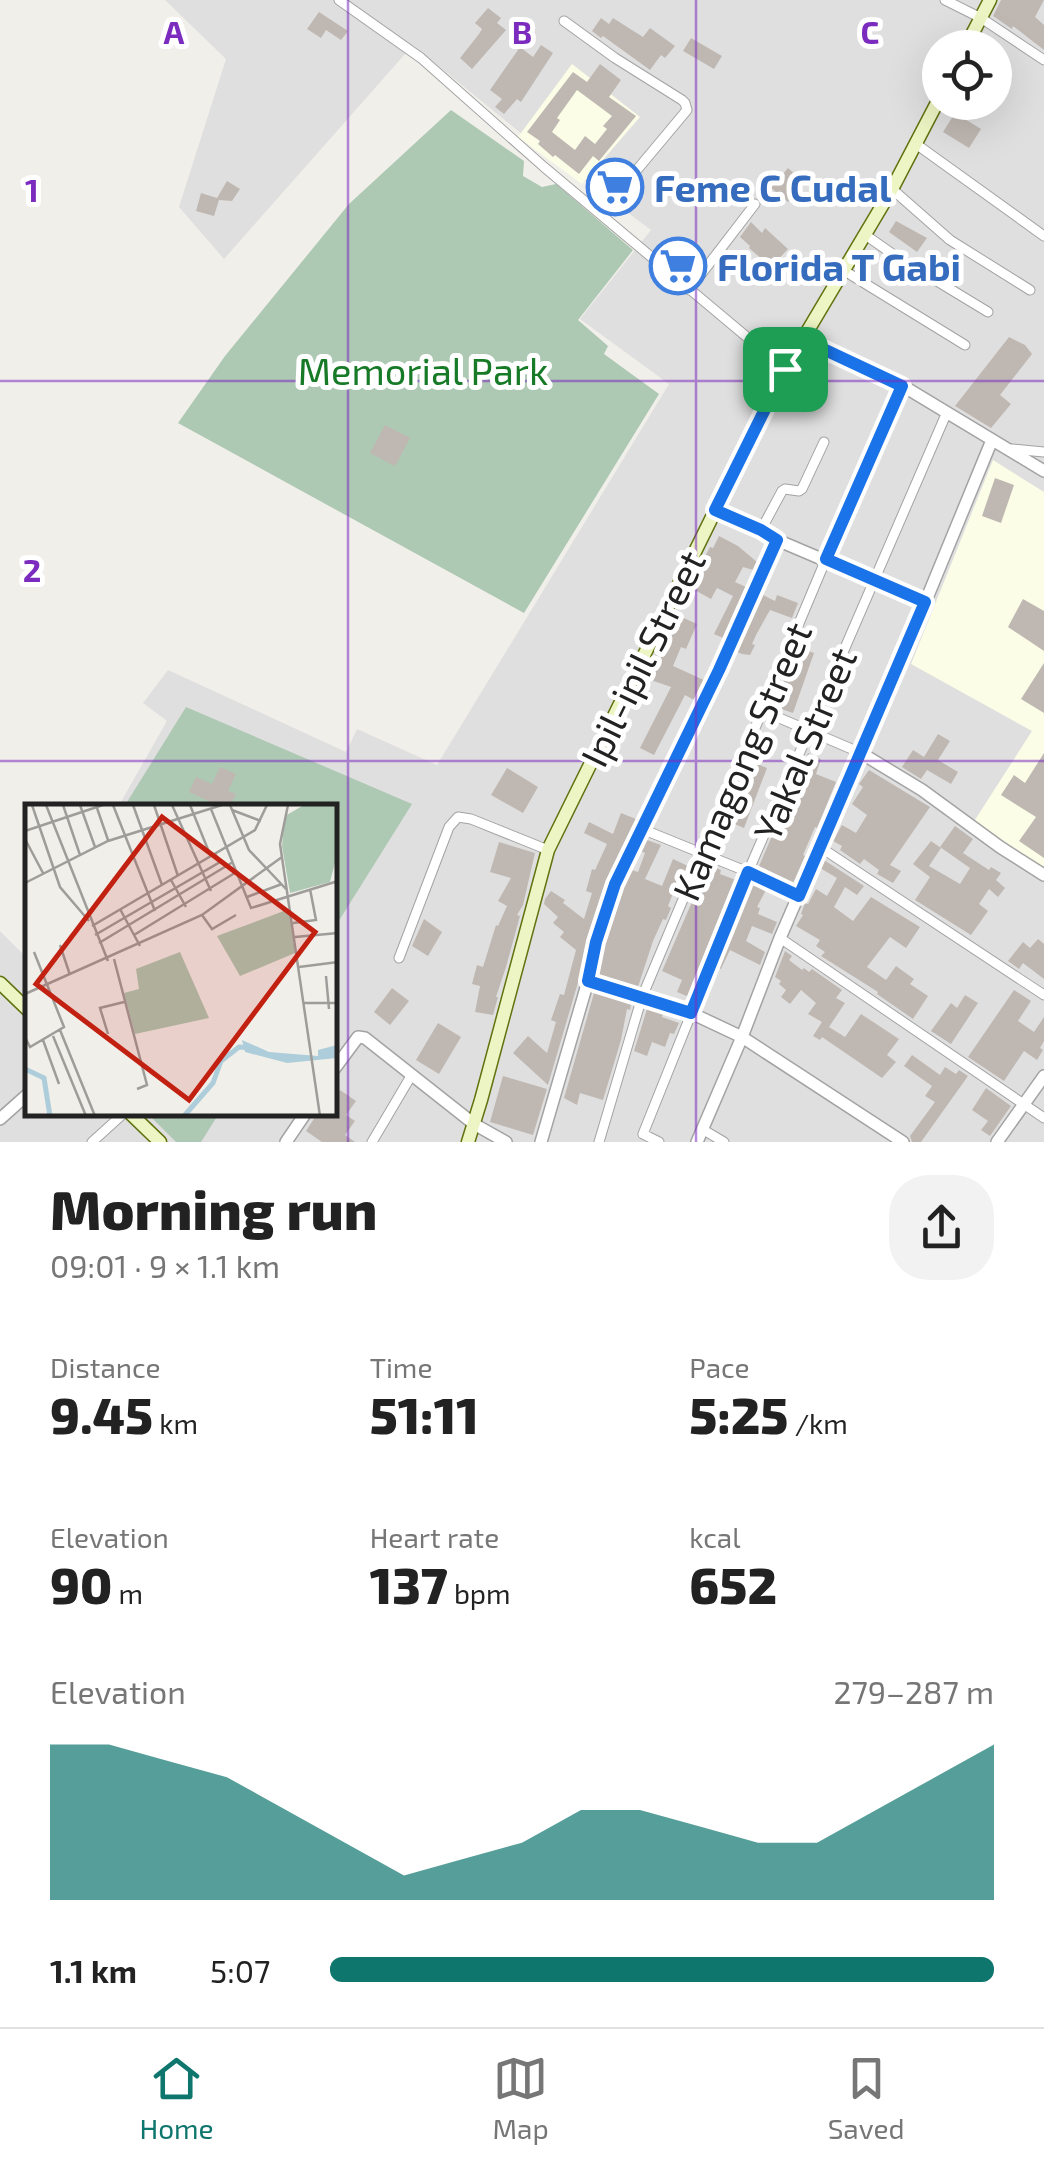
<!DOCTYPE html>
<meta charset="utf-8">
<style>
body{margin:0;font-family:"Exo 2",sans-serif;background:#f2f2f2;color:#222;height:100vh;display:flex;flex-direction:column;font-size:38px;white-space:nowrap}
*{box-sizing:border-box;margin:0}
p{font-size:32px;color:#767676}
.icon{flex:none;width:55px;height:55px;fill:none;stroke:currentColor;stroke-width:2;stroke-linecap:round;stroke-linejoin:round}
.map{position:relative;height:1142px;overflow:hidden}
.drawer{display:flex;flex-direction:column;background:#fff;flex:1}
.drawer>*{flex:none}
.controls{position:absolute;left:922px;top:30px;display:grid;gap:20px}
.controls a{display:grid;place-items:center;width:90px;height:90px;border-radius:50%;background:#fff;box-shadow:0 10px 40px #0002;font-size:50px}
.pin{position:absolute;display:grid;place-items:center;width:85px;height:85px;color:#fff;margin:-42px;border-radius:20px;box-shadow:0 5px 15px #0006}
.round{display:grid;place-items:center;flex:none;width:105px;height:105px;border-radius:40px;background:#f2f2f2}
.overview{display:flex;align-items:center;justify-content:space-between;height:170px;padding:0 50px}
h1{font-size:55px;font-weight:800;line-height:75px}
.figures{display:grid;grid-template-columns:repeat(3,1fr);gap:15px;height:170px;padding:10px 50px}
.figures div{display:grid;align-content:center}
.figures b{font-size:50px;font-weight:800}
.figures small{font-size:28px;font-weight:400}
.figures p{font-size:28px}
.chart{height:280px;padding:20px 50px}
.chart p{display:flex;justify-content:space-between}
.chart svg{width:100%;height:180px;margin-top:10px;fill:#0f766e;opacity:.7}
ul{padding:0 50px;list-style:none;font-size:32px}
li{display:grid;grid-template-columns:160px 120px 1fr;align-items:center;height:75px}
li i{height:25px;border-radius:12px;background:#0f766e}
.menu{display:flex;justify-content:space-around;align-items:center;height:140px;border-top:2px solid #e0e0e0;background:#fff;font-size:28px;color:#767676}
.menu a{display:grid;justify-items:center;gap:5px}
.menu .selected{color:#0f766e}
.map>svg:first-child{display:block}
</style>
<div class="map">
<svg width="1044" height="1142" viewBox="0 0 1044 1142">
<rect width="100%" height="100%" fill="#f1efea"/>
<path fill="#e0dfdf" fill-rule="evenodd" d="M165,0H1044V1142H0V931L27,958L28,1114H335V807H118L167,721L143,703L168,670L346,752L357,729L437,765L669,384L580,319L651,230L518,131L413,45L224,259L179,207L226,59ZM940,48H995V102H940Z"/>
<path fill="#fbfde7" d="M572,64L640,117L582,184L518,137Z
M993,460L1044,492V869L973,823L1032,731L911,664Z"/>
<path fill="#adc8b3" d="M451,110L524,161L523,176L542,187L556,184L633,250L578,320L608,346L604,354L659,394L524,613L178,423L225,356L349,204Z
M186,707L412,804L335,927V807H124Z
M149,1115H218L201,1142H176Z"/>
<path fill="#bfb8b2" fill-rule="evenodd" d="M1001,0H1044L1035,17L1044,25V50L1013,26L1012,29L993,16Z
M488,8L501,18L497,23L506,30L472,69L460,58L479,34L482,29L475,23Z
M319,12L348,31L341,40L326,30L321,38L307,29Z
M601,18L609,24L613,18L643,37L650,28L675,46L665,58L661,55L650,70L603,36L601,38L592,31Z
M691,38L722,56L714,69L683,51Z
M541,45L553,53L521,102L517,99L504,114L495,107L502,99L490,90L520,47L533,57Z
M600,64L621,80L609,97L636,116L599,161L593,156L579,174L555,155L553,157L538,144L540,141L527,132L573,72L587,82ZM577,90L612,116L603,126L607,129L595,144L585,136L575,150L552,132L560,120L557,118Z
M955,113L981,129L969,148L943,132Z
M788,168L805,183L788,202L771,188Z
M227,181L240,189L232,201L219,200L214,216L196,211L201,193L217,198Z
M896,221L927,238L917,252L889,232Z
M751,222L762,233L765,228L788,249L771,267L749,248L750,246L740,237Z
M1009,337L1025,345L1032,354L1000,395L1011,404L991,428L955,406Z
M385,425L410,438L395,466L370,453Z
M995,478L1014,485L1001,523L982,516Z
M719,536L738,546L757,562L753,570L743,567L735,582L746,587L723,638L714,634L733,596L717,588L711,599L689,587L710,547L713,548Z
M763,595L775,601L777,595L798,603L792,618L770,610L756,635L752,644L755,645L750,655L742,654L737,652Z
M1023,599L1044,611V651L1008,627Z
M677,615L697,624L686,649L681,647L673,666L704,680L694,700L685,695L654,755L640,748L671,687L645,678L661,642L664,644Z
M798,647L814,653L793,713L773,706Z
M1044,663V713L1021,699Z
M938,734L950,741L938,760L958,772L951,784L927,770L921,779L902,767L913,750L924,757Z
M808,753L821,759L816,774L836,782L817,828L815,827L803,855L805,856L793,883L759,866Z
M1044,753V858L1019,841L1036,817L1001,795L1014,775L1025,783Z
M750,761L767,768L744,828L725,820Z
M220,767L236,774L228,791L236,794L229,807H222L189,792L196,777L212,784Z
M507,768L538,787L523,813L491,795Z
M869,770L930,807L890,865L901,871L893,883L877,874L879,870L864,859L860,864L840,850L842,846L833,841L842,825L856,833L867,815L852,804L863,787L859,784Z
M621,813L636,819L606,881L587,938L579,979L548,1085L513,1053L528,1036L547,1053L556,1022L551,1020L560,994L564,995L576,950L560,937L564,932L553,923L558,917L544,904L545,899L551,891L565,900L563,903L584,919L592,893L586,891L592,869L595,870L607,844L584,833L589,822L613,834Z
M955,826L973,839L963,853L989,870L991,867L1001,873L996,880L1005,888L998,897L989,889L979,904L988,911L971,935L915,900L930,877L913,864L931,841L941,848L929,866L960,884L970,868L940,847Z
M647,840L661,845L645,879L662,886L673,859L688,866L678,890L675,888L668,906L671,908L666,920L663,919L653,941L638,987L599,975L605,943L624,888L632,870L638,872L645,853L641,851Z
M499,842L535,853L523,905L517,915L520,916L506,967L496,997H498L493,1015L475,1012L480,986L472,984L477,965L483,967L496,925L498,926L507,906L498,901L511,878L490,872Z
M824,860L864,886L857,895L845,887L834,907L853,921L871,897L920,927L906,948L890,937L867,967L886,980L896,966L914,979L910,984L928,996L913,1019L877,994L878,992L821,956L825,952L816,946L820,940L796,926L803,915L801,914L805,903L808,904L816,889L827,896L837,878L820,868Z
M708,865L721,870L720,874L736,880L689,997L677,992L682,980L662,971Z
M753,883L766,890L757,907L760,908L758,914L777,922L772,934L752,926L746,941L765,952L760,965L730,950L721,969L718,968Z
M424,919L442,932L428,956L412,946Z
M1038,939L1044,944V979L1023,963L1019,969L1008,961L1023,942L1030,948Z
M785,951L792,956L789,960L802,970L804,968L809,972L812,969L842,990L836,998L845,1003L829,1027L845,1037L861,1014L899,1039L887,1055L896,1062L882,1078L822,1037L820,1040L813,1036L822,1022L808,1014L816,1003L801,990L790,1004L781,997L786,990L779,984L781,981L775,977Z
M392,988L409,1001L390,1025L374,1012Z
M1014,990L1031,1001L1018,1021L1034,1032L1044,1017V1041L1040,1048L1043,1050L1037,1060L1024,1051L1004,1081L968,1057Z
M594,993L631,1004L630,1010L627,1009L621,1040L603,1100L580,1093L577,1105L564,1098Z
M965,995L978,1003L951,1044L931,1031L951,1003L957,1008Z
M647,1009L663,1014L662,1017L679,1023L674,1034L670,1033L665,1047L652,1042L647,1056L634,1051Z
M438,1023L461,1037L439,1074L416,1060Z
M912,1055L940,1075L945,1067L956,1074L959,1070L968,1076L921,1142H912L910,1136L935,1102L925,1096L932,1086L904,1066Z
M503,1076L547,1089L533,1135L490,1122Z
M986,1088L1011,1106L990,1136L981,1130L988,1121L972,1110Z
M340,1090L356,1101L346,1115L355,1121L345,1135L355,1142H322L306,1131L317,1114H335V1097Z"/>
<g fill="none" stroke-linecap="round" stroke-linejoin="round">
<g stroke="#a3a3a3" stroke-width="11">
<path id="minor" d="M339,0L421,58L544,167L785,369
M945,0L981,18L1044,60
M564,21L615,58L682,100L685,103L687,110L600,214
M916,144L1044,236
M892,189L950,240L1030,290
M864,234L894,255L988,312
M843,270L965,345
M689,290L755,204
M1012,449L1044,452
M761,530L782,491L785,489L799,491L802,489L824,442
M763,711L861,753
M642,829L748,872L799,896
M820,847L1044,995
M780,938L1044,1118
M399,958L449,827L458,817L471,819L548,850
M702,1129L724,1142
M92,1142L123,1114
M372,1142L411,1076
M599,1142L642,997L826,559L903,386
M659,1142L643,1134L748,872L947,412"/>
</g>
<g stroke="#a3a3a3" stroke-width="14">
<path id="tertiary" d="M804,340L903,386L1044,471
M715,510L777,540L925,603
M861,753L922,790L1000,847L1044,875
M588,981L691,1013L742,1037L903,1142
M335,1068L358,1037L365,1038L474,1124L506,1142
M0,1119L28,1094
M286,1142L305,1114
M541,1142L588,981L596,941L615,884L719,670L777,540
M697,1142L742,1037L780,938L925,603L992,440
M997,1142L1044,1076"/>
</g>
<g stroke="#5f730f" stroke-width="15">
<path id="secondary" d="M965,48L990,0
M0,983L28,1010
M131,1114L160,1142
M468,1142L481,1100L548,850L785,369L892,189L940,97"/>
</g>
<use href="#minor" stroke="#fff" stroke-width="9"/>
<use href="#tertiary" stroke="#fff" stroke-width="11"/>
<use href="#secondary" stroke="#eef5c4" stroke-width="12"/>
</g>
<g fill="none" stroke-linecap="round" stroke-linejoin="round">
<g stroke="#fff" stroke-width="20">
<path id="route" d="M804,340L902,386L826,559L925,602L799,896L748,872L691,1013L588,981L596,942L615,884L719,670L777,540L761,530L715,510L785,369Z"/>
</g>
<use href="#route" stroke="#1a73e8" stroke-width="12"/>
</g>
<path fill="none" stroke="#7b2cbf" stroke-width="2.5" stroke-opacity="0.55" d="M348,0V1142M696,0V1142M0,381H1044M0,761H1044"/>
<defs>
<g id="supermarket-ring" transform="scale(2.875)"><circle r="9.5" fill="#fff" stroke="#3f7fe0" stroke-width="1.5"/><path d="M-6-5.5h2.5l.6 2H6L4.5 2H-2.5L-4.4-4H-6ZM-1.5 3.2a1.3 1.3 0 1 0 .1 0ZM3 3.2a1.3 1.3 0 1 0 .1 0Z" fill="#3f7fe0"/></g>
</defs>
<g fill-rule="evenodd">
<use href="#supermarket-ring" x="615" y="187"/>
<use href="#supermarket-ring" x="678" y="266"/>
</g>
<g text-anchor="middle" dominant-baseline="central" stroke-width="10" stroke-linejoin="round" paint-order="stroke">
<g font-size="38" font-weight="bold" fill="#366cbe" stroke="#fff" text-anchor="start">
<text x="654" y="187">Feme C Cudal</text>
<text x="717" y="266">Florida T Gabi</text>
</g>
<g font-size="38" fill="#167a27" stroke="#fff">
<text x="423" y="370">Memorial Park</text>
</g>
<g font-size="38" fill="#222" stroke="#fff">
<text transform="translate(642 658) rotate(-64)">Ipil-ipil Street</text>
<text transform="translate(804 744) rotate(-67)">Yakal Street</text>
<text transform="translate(741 761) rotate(-67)">Kamagong Street</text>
</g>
</g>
<g transform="translate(25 804)">
<rect width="312" height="312" fill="#f1efea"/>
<path d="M279,1H312V51L305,78L265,89L257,42L260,12ZM264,105L270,149L215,172L192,132ZM155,148L184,214L110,230L99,189L114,185L111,165Z" fill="#adc8b3"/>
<path d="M217,236L244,248L293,252V246L312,241V254L262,259L220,248Z" fill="#aecdda"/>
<path fill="none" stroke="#aecdda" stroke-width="5" d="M0,265L19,274L25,312M159,312L188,279L196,257L214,243L227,244"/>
<path fill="none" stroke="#9e9d9a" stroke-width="2.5" d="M7,1L35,83L64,117M21,1L83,157M38,1L55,51M55,1L70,43M88,1L130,107M108,1L137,81M129,1L153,72M147,1L186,87M165,1L186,53M205,1L224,46L261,85M263,1L255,40L295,312M72,4L83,36M186,5L226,104L313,77M207,6L236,17M0,27L78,1M0,35L18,69M146,76L161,103M311,78L313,112M0,79L83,37L197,1M222,93L257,80M95,105L115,142M177,111L187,125L211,111M268,119L291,116L285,85M67,122L230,26L242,1M70,131L195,58L190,50M109,131L213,67M270,133L313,129M74,139L208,58M35,141L45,171M89,155L122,281L112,285M274,163L313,158M301,172L304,205M0,190L177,111L257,53M279,199H313M35,226L70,312M83,230L75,204L99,198M28,232L61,312M0,233L5,243L39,223L9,148M18,236L34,280"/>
<path fill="#c22112" fill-opacity="0.15" stroke="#c22112" stroke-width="5" d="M137,13L290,128L164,296L11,180Z"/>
<rect width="312" height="312" fill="none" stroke="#222" stroke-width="5"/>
</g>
<g font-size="32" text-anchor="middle" font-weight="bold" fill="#7b2cbf" stroke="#fff" stroke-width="10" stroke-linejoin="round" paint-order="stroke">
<text x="174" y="44">A</text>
<text x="522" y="44">B</text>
<text x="870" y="44">C</text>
<text x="32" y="202">1</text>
<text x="32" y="582">2</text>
</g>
</svg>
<div class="controls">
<a><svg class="icon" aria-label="locate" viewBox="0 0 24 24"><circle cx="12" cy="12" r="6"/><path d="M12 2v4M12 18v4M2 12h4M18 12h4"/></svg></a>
</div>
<div class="pin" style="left:785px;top:369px;background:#1e9e55"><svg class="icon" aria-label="arrive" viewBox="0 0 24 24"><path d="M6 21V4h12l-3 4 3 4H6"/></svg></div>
</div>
<section class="drawer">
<div class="overview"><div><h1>Morning run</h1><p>09:01 · 9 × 1.1 km</p></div><a class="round"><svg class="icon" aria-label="share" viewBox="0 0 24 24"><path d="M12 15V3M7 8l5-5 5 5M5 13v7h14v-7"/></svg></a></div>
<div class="figures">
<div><p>Distance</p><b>9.45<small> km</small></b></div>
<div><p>Time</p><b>51:11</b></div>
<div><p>Pace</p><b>5:25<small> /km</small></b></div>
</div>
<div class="figures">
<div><p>Elevation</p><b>90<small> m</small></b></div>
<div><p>Heart rate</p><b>137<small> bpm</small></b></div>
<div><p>kcal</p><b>652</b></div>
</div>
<div class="chart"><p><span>Elevation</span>279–287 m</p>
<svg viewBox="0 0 160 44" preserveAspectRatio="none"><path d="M0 44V6L10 6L20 10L30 14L40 22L50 30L60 38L70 34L80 30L90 22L100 22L110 26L120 30L130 30L140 22L150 14L160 6V44z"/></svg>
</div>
<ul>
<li><b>1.1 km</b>5:07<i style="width:100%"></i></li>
</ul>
</section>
<nav class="menu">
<a class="selected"><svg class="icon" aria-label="home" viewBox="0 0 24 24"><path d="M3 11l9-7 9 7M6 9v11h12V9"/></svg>Home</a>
<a><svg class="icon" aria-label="map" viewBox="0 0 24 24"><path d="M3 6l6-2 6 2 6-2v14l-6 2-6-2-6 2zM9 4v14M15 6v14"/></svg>Map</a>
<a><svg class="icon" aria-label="saved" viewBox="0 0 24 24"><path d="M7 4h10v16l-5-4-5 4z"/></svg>Saved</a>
</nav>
